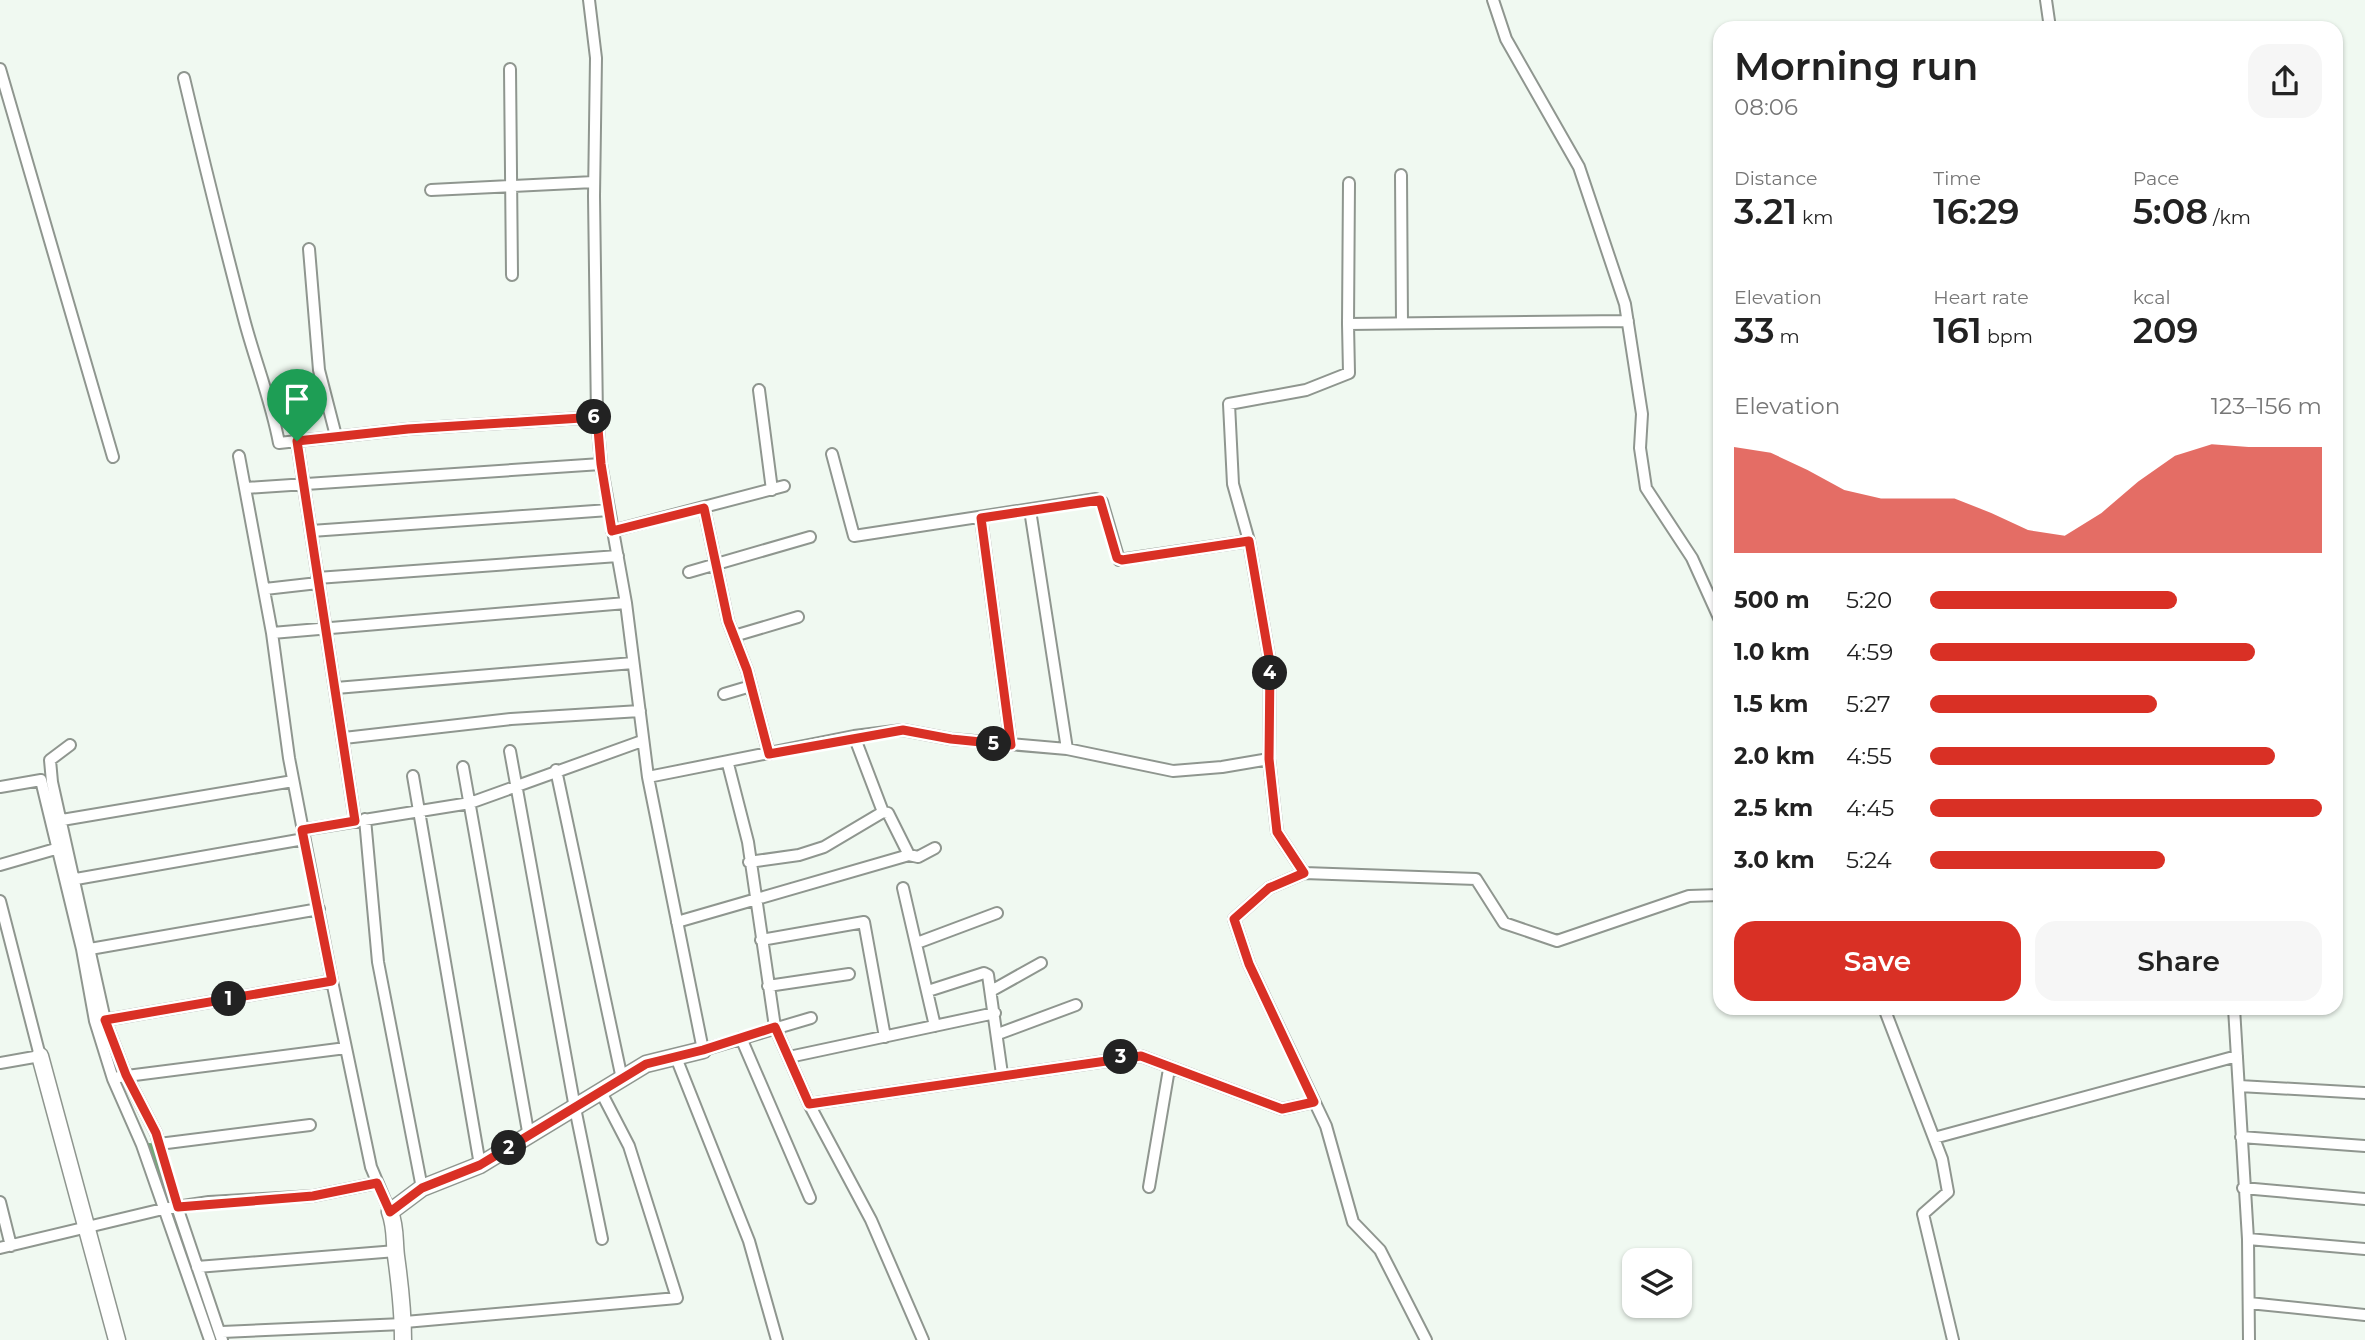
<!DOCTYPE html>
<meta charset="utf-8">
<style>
body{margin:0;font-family:Montserrat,sans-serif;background:#f6f6f6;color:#222;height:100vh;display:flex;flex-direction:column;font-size:26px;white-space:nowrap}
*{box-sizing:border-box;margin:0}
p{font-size:23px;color:#767676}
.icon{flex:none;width:38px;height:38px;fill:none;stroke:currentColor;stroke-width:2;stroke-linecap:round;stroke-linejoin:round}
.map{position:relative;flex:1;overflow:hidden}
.side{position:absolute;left:1713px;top:21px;width:630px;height:994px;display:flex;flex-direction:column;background:#fff;border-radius:21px;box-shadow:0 2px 5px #0004}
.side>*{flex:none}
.tools{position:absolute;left:1622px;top:1248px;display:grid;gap:14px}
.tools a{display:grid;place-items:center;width:70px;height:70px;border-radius:14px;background:#fff;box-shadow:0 2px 5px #0004;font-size:35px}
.pin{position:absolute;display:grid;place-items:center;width:60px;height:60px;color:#fff;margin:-72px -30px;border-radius:50% 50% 50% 0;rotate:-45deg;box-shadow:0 0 7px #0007}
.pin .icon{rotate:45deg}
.km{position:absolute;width:35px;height:35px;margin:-18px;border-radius:50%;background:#222;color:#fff;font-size:19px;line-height:35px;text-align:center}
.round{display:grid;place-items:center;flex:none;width:74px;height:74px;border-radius:21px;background:#f6f6f6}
.head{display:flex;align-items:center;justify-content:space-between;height:119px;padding:0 21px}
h1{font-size:38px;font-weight:600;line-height:52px}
.stats{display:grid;grid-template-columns:repeat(3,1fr);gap:10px;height:119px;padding:7px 21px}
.stats div{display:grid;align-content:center}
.stats b{font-size:35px;font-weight:600}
.stats small{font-size:19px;font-weight:400}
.stats p{font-size:19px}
.chart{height:196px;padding:14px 21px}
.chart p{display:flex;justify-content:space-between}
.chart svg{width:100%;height:126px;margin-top:7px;fill:#d93025;opacity:.7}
.primary-button{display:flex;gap:14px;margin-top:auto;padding:14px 21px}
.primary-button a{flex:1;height:80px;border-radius:21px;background:#d93025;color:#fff;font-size:28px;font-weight:600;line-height:80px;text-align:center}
.primary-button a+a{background:#f6f6f6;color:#222}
ul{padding:0 21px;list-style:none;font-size:23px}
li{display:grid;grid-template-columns:112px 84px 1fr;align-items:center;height:52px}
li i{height:18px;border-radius:9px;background:#d93025}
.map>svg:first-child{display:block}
</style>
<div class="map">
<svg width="2365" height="1340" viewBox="0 0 2365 1340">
<rect width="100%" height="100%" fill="#f0f9f1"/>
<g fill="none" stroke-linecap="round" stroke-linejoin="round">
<path stroke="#70ac76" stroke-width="10" d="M150,1148L202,1297"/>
<g stroke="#8f968f" stroke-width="14">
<path id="street" d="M589,0L596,58L594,196L597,417L601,464L626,603L648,777L703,1050L811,1018
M1493,0L1506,39L1579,167L1625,304L1642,414L1640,448L1646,488L1692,558L1720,620
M2046,0L2050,28
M0,69L113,457
M510,69L512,275
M184,78C203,159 223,239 244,319C255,361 271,400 279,443L408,429L597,417
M1401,175L1402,323
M431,190L594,182
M309,249L319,370L336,436
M1348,324L1349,183
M759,390L772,490
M297,441L355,821
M832,454L854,536L1096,499L1102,502L1119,560L1249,541
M239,456L272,633L289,758L332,981L371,1167L390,1212
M246,488L601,464
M704,508L728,621L747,670L769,754
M1030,510L1067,749
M981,518L1011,745
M311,531L609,510
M612,531L784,486
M689,572L810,537
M317,578L618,556
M265,589L318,583
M272,633L626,603
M734,636L798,617
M336,688L633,663
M724,694L751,686
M854,736L883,812L888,813L909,855L918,857L935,848
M344,738L511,719L640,711
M70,745L50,760L52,782L105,1020L126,1075L156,1133L173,1195L222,1340
M510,751L575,1108L602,1239
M728,764L748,842L775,1027L809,1104L871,1220L923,1340
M463,767L529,1137
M556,770L622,1079
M413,776L480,1165
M648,777L854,736L903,730L951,739L1067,749L1173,771L1222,767L1269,759
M0,787L41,780L82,949L95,1021L113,1079L142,1145L210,1340
M365,819L378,962L422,1188
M62,820L293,781
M302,830L470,803L642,741
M749,862L799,855L824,847L883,812
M0,865L59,848
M1304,873L1277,832L1269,759L1270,663L1249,541L1233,484L1229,404L1306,390L1349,373L1348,324L1628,321
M76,879L304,839
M903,888L935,1026
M0,901L40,1056L0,1063
M677,922L909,855
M761,940L864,922L885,1037
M917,943L997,913
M90,949L319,909
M768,986L849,974
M928,991L984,973L988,975L1002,1074
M991,991L1041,963
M1884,1008L1942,1159L1948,1192L1923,1214L1953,1340
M2234,1008L2248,1239L2249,1340
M105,1020L332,981
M998,1034L1076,1005
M741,1038L810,1198
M675,1055L749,1241L777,1340
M789,1057L995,1013
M119,1077L346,1048
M2239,1086L2365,1093
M809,1104L1141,1056L1282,1109L1314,1102
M2241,1137L2365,1146
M1934,1138L2237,1056
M159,1144L310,1125
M1149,1187L1169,1069
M2243,1188L2365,1199
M0,1202L11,1246
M2248,1239L2365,1249
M0,1248L163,1209L209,1202L313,1196L377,1183
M197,1267L396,1251
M2249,1303L2365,1315
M405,1322L677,1298L629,1146L601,1092
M222,1332L403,1324
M1426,1340L1380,1250L1353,1222L1326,1126L1249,964L1234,919L1269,888L1304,873L1476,879L1504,923L1557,941L1689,896L1720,895"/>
</g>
<g stroke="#8f968f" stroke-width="19">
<path id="secondary" d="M40,1056L117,1340
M403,1340C403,1312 400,1285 396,1256C394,1240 396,1228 390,1212L422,1188L480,1165L646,1064L703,1050"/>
</g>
<use href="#street" stroke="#fff" stroke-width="10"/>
<use href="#secondary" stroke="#fff" stroke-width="16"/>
</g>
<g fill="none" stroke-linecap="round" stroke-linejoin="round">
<g stroke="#fff" stroke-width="14">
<path id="route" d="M597,417L601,464L612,531L704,508L728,621L747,670L769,754L903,730L951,739L1011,745L981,518L1100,500L1117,558L1122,560L1249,541L1270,663L1269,759L1277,832L1304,873L1269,888L1234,919L1249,964L1314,1102L1282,1109L1141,1056L809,1104L775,1027L703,1050L646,1064L480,1165L422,1188L390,1212L377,1183L313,1196L178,1207L156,1133L126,1075L105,1020L332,981L302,830L355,821L297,441L408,429Z"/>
</g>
<use href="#route" stroke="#d93025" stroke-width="9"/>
</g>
</svg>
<div class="tools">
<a><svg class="icon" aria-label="layers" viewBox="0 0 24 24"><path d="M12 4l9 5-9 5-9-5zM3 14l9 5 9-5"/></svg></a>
</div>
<div class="pin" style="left:297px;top:441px;background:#1e9e55"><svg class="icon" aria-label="arrive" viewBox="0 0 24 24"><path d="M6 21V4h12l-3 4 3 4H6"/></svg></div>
<b class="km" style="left:229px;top:999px">1</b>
<b class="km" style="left:509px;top:1148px">2</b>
<b class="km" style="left:1121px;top:1057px">3</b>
<b class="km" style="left:1270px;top:673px">4</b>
<b class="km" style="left:994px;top:744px">5</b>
<b class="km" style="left:594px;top:417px">6</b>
<section class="side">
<div class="head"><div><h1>Morning run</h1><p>08:06</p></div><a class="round"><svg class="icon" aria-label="share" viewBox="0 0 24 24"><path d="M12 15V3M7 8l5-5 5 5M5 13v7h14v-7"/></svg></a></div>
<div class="stats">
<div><p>Distance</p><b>3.21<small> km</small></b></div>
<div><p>Time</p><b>16:29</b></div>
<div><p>Pace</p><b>5:08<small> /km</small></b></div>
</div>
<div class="stats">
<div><p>Elevation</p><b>33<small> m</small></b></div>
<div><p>Heart rate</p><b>161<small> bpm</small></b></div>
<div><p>kcal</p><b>209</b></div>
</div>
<div class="chart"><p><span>Elevation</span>123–156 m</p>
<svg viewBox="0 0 160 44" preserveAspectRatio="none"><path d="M0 44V7L10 9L20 15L30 22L40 25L50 25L60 25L70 30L80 36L90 38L100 30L110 19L120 10L130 6L140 7L150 7L160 7V44z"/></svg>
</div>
<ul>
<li><b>500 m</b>5:20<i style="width:63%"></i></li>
<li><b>1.0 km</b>4:59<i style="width:83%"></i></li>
<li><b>1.5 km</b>5:27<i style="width:58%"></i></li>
<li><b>2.0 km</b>4:55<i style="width:88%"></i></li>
<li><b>2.5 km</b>4:45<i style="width:100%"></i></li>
<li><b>3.0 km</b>5:24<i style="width:60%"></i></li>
</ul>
<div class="primary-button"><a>Save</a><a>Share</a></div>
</section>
</div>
